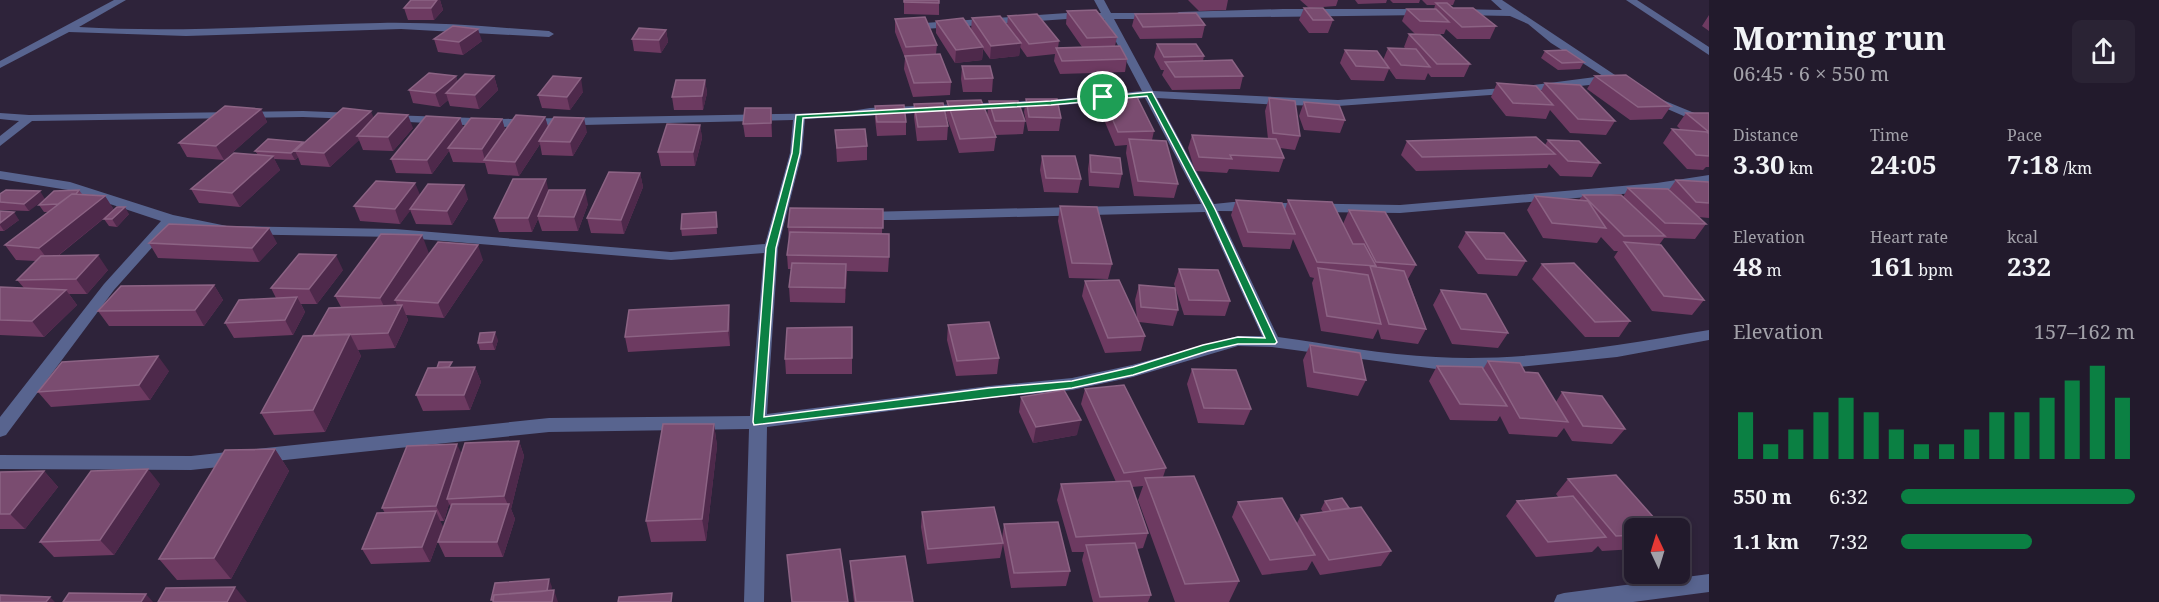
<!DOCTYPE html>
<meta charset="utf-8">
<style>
body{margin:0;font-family:"Noto Serif",serif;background:#2a2334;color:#f1f3f6;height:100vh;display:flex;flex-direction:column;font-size:22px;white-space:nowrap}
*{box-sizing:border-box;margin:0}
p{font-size:20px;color:#a2a1a9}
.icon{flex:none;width:33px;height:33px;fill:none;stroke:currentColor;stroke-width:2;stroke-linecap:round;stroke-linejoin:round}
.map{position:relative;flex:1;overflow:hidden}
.sheet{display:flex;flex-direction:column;background:#221a2c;width:450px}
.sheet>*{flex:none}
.needle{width:39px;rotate:356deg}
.buttons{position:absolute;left:1624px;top:518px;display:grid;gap:12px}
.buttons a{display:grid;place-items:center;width:66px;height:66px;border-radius:9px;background:#221a2c;box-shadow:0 3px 9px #0003,0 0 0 2px #3f3848;font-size:30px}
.pin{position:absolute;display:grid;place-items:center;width:51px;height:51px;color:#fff;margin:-26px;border:3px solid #fff;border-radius:50%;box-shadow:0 2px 6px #0007}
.round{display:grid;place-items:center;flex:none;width:63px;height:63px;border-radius:9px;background:#2a2334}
.overview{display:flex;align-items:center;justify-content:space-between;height:102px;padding:0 24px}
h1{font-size:33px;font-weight:700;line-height:45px}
.stats{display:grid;grid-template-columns:repeat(3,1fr);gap:9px;height:102px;padding:6px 24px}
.stats div{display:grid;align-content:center}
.stats b{font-size:26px;font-weight:700}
.stats small{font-size:16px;font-weight:400}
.stats p{font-size:16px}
.chart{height:168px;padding:12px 24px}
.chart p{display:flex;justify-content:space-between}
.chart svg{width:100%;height:108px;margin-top:6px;stroke:#0b8043;stroke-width:6}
ul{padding:0 24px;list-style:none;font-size:20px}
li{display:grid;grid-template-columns:96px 72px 1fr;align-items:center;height:45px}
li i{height:15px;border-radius:8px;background:#0b8043}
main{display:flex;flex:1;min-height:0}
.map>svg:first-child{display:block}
</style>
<main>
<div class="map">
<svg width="1709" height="602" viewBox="0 0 1709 602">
<rect width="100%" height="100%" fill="#2e233a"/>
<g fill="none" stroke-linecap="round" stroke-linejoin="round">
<path fill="#58648f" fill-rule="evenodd" d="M114,0H126L79,27C180,33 280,25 380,23C437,22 493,27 549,31L554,34L549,37L401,29L186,36L69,32L0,68V61Z
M1094,0H1104L1111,13H1155L1160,16L1155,19H1114L1153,91L1338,100L1518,87L1603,76L1551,43L1528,24L1510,16L1458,15L1453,12L1458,9L1502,10L1491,0H1502L1621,79L1616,82L1518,93L1338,106L1279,105L1157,98L1214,204L1233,202L1400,205L1657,183L1709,175V183L1657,191L1400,213L1218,211L1278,337C1330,344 1384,355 1436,357C1527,362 1620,345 1709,330V340L1617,357L1510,368L1436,369L1272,347L1238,346L1133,377L1072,390L989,398L767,427L764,602H744L749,429L549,432L191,470L0,469V455L191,456L549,418L750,416L764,253L671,260L395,237L227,234L173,224L114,290L6,435L0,437V417L104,284L161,221L68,190L0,179V171L70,182L173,215L227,226L395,229L671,252L765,244L790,153L793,120L502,127L390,121L384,118L390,115L502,119L838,113L870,108L1051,100L1142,91L1104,19H1067L910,30L905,27L910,24L1067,13H1101ZM1145,98L1201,204L865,212L858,216L865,220H895L1205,212L1262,336H1238L1132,365L1072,378L989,386L767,414L778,248L802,153L805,119L1051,106Z
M1626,0H1637L1709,47V55Z
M1283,9H1425L1430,12L1425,15L1179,18L1174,15L1179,12Z
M1653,96L1709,119V127L1649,101L1647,99Z
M303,111L354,113L360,116L354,119L303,117L32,121L0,146V136L19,121L0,119V113L29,115Z
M1709,574V592L1633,602H1554L1557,595L1564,593Z"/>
</g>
<path fill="#6d3a61" d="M411,0H440L443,10L434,20H408L404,8Z
M904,0H939V15L904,14Z
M1188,0H1228L1226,10L1199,11Z
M1300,0H1338L1336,6L1309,8Z
M1355,0H1387L1386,3L1358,4Z
M1390,0H1420L1419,3H1393Z
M1422,0H1455L1453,5H1450L1453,8L1496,26L1490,39H1457L1446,29L1444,34H1415L1402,21L1407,9H1434L1435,5H1427Z
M1304,8L1333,20L1328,33H1309L1299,20Z
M1067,11L1117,37L1115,46L1127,59L1125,72L1060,74L1054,61L1055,54L1027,57L1020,47L1019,56L990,59L983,49L982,60L955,63L936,33V21L971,30L972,18L1007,25L1008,16L1059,41L1058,48L1082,47L1066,24Z
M1135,14L1205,25L1202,38L1140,39L1132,26Z
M1709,15V31L1702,26Z
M895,19L937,45L936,54L951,82L950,95L913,97L904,69L905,58L895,32Z
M666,30L668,42L661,53L634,51L632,39Z
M1409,34L1470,64L1464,77H1431L1428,73L1425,80L1396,79L1389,69L1384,81L1351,80L1340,63L1345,50L1383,60L1388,48H1405L1404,47Z
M434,39L482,41L463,55L438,52Z
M1157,44L1204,56L1203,61L1243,76L1240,89L1172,90L1162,75L1164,70H1161L1154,57Z
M1545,51L1584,62L1580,69L1558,70L1541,58Z
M962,66L993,78L992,92H963L961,79Z
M456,76L457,81L494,76L498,90L479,109L450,106L448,100L440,107L413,103L409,90Z
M1595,76L1671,106L1662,119L1630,120L1587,89Z
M705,80L707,93L703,110H674L672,97Z
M1497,83L1541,91L1545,83L1615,121L1606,135L1570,133L1550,110L1546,119L1506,116L1491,97Z
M583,92L570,110L542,108L538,95Z
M1102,95L1154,131L1152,140L1178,184L1174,198L1134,196L1126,153L1127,145L1115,146L1099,108Z
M1269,98L1300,136L1295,150L1280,148L1284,158L1279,172L1229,169L1227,173L1195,171L1188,148L1192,135L1268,139L1265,111Z
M1026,99L1061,118L1059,131H1028L1024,112Z
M947,101L987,116L989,101L1025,121L1023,134L995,135L996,137L994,151L959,153L946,115Z
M1304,102L1345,120L1340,133L1304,130L1299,116Z
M914,104L948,126L947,140L917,141L914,117Z
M875,106L906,122V135L877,136L875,119Z
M261,109L267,122L224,160L187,157L179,143Z
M1686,113H1709V167H1706L1703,170L1687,169L1663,143L1672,129L1681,130L1677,126Z
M545,117L548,127L587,132L573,156L542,155L540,144L519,176L488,174L485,163L453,162L449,151L432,174L396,173L391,159L460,118L463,128L502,119L505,130Z
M772,121V137H745L743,124Z
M700,125L702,138L695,166H661L658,152Z
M413,128L393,151L363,150L359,140L330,167L301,165L298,157L295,160L274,159L280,170L240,207L199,203L191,189L258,155L255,151Z
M835,130L867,146V160L837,162Z
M1548,140L1600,163L1592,177L1560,176L1549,164L1547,168L1416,171L1401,155L1407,141L1545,145Z
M1090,155L1122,174L1119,188L1089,186L1088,169Z
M1042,156L1081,179L1078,193L1044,192L1040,170Z
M640,173L643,187L624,234L591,233L587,218Z
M1676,180L1709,182V218L1698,217L1706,224L1695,239L1664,238L1659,245L1704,300L1692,315L1652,311L1614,257L1618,251H1614L1601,237L1597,243L1543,238L1527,210L1535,196L1579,200L1583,195L1623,197L1628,188L1669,190Z
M79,190L82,194L105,196L114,210L129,214L117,227L109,226L104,219L107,216L58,256L108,270L87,294H69L77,305L44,337L0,335V287L24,288L17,280L36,261L16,260L5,245L48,212H44L39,205Z
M40,191L29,211L0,210V194Z
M549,191L588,204L578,231H542L538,219L532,232H499L494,218Z
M420,195L468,199L452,225L416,224L410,210L400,224L360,221L354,206Z
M1236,200L1285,210L1288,200L1343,224L1349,210L1416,265L1408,279L1426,329L1418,344L1381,339L1378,329L1373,339L1321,331L1312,283L1314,278L1310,277L1293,239L1290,249L1243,247L1231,215Z
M1060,206L1112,264L1108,279L1069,278L1058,221Z
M883,209L882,233L889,257L888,272L847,271L845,303L790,302L789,287L791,269H788L787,255L789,242L788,227Z
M0,211L19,220L4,231H0Z
M716,212L717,234L682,236L681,229Z
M1466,232L1526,261L1517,276L1478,274L1458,247Z
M149,243H277L259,262L158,258Z
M429,254L483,260L444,318L406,315L408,320L395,348L358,350L361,356L325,432L274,435L261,413L313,336L341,307L335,296Z
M1542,264L1630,321L1619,337H1585L1532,279Z
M1179,269L1230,301L1225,316L1184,315L1174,284Z
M343,270L317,304H301L305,312L293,335L234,338L225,323L276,298L271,288Z
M1085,281L1137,318L1135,300L1139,285L1178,310L1173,326L1139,322L1145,336L1141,351L1105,353L1082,296Z
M214,285L223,300L204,326H109L98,311Z
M1441,290L1508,333L1498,348L1452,344L1433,305Z
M730,320V346L628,352L625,337Z
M948,325L999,358L997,374L956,376L947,340Z
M852,327V374H786L785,359Z
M498,340L495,350H480L478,343Z
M1310,345L1366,380L1358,396L1307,387L1303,360Z
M1488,361L1525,372L1556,402L1562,392L1625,429L1612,444L1572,441L1564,428L1557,437L1509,434L1500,416L1497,421L1450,420L1429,381L1437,366L1483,369Z
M454,367H475L481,382L470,410L423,411L416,395Z
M1192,369L1251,409L1244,425L1198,423L1187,384Z
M169,371L150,400L51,407L38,392Z
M1085,389L1166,468L1163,477L1239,581L1229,602H1175L1138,500L1143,486L1132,487L1148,533L1143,548L1137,549L1151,595L1148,602H1093L1082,560L1084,552H1072L1057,500L1061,484L1116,482L1081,404Z
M1021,397L1077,435L1033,443L1019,412Z
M714,424L717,446L706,541L651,542L646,521Z
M519,441L524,456L511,509L515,519L503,557H445L438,542L451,507L449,504L444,521H440L443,527L430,562L371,564L362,549L385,513L382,508L461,454Z
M275,449L289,471L231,579L177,580L159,559Z
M44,471L58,487L25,529H0V472Z
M1568,479L1635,528V549L1602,551L1598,546L1592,552L1536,557L1506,516L1517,501L1559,498L1556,494Z
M160,484L114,555L54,557L40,542Z
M1325,501L1349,508L1391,551L1381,566L1320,575L1312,561L1307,570L1262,575L1232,517L1238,502L1297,523L1301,515L1323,512L1321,509Z
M922,512L1002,539L1004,524L1070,571L1066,586L1011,588L1003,544L1000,558L927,564L921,527Z
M850,561L913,602H854L851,576Z"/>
<path fill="#4e294b" d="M437,0H440L443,10L434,20L431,8Z
M478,29L482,41L463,55L459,42Z
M666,30L668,42L661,53L659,40Z
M1021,43L1019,56L990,59L991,46Z
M983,47L982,60L955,63L956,50Z
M456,76L460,90L446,93L448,100L440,107L435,93Z
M494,76L498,90L479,109L475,95Z
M581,78L583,92L570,110L567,97Z
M705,80L707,93L703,110L702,96Z
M771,108L772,121V137L771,123Z
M261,109L267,122L224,160L216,146Z
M371,111L376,124L357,136L359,140L330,167L324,153Z
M408,115L413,128L393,151L388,137Z
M545,117L549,130L539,141L540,144L519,176L515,162Z
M460,118L464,131L448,148L449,151L432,174L427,160Z
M584,118L587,132L573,156L570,142Z
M502,119L506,133L485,160L482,149Z
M700,125L702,138L695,166L693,152Z
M303,142L306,149L295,151L298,157L295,160L291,153Z
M273,156L280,170L240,207L232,193Z
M640,173L643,187L624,234L621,220Z
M546,179L549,193L538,216V219L532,232L528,218Z
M415,183L421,197L400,224L395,209Z
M464,185L468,199L452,225L447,211Z
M585,190L588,204L578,231L574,217Z
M40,191L45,199L29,211L24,204Z
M105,196L114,210L50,262L39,248Z
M125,207L129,214L117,227L112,219Z
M14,212L19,220L4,231L0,225V223Z
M269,228L277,243L259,262L252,248Z
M422,235L430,256L395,300L398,307L390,319L380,298Z
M478,245L483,260L444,318L438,303Z
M98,255L108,270L87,294L76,279Z
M336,255L343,270L317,304L309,289Z
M846,264L847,279L845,303V288Z
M214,285L223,300L204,326L195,310Z
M66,290L77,305L44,337L32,321Z
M297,297L305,312L293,335L285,320Z
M402,305L408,320L395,348L388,333Z
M729,305L730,320V346L728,331Z
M495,332L498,340L495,350L492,342Z
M350,334L361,356L325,432L313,410Z
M158,356L169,371L150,400L139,385Z
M475,367L481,382L470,410L464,395Z
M1081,420L1077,435L1033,443L1036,427Z
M714,424L717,446L706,541L702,519Z
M519,441L524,456L511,509L515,519L503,557L497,542L508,505L504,496Z
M457,444L464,459L447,499L449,504L444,521L436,506Z
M275,449L289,471L231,579L214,558Z
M148,469L160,484L114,555L100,540Z
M44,471L58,487L25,529L10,514Z
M436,511L443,527L430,562L422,547Z
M549,579L552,587L549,602L546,596Z
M235,587L247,602H227Z
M554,590L558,602H552Z
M146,594L153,602H141Z
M50,597L55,602H46Z"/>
<path fill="#7a4c70" stroke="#8c6384" stroke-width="1.5" d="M411,0H437L431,8H404Z
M904,0H939V3L904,2Z
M1436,3H1447L1453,8H1473L1496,26L1462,27Z
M1304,8H1323L1333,20H1313Z
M1407,9H1436L1449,22L1420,21Z
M1096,10L1117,37L1087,38L1067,11Z
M1196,13L1205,25L1143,27L1135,14Z
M1037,14L1059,41L1029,44L1008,16Z
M1000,16L1021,43L991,46L972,18Z
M925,17L937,45L906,47L895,19Z
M963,18L983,47L956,50L936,21Z
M453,26L478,29L459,42L434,39Z
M639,28L666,30L659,40L632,39Z
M1409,34L1440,35L1470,64H1437Z
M1157,44H1196L1204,56L1164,57Z
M1120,46L1127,59L1062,61L1056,48Z
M1388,48L1416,49L1430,67L1401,65Z
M1345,50L1377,51L1389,68L1356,66Z
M1566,50L1584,62L1562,63L1545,51Z
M940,54L951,82L914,83L905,56Z
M1232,60L1243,76L1175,77L1165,62Z
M962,66H990L993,78L965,79Z
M429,73L456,76L435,93L409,90Z
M465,74L494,76L475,95L446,93Z
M1626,75L1671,106L1638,107L1595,76Z
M553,76L581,78L567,97L538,95Z
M676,80H705L702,96L672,97Z
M1497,83L1536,86L1553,105L1513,103Z
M1545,83L1580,85L1615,121L1578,119Z
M1102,95H1136L1154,131L1118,132Z
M1269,98L1295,101L1300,136L1273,133Z
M1026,99H1057L1061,118L1029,117Z
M981,100L996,137L960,139L947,101Z
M989,101H1018L1025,121H995Z
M1304,102L1339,105L1345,120L1308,116Z
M943,103L948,126L918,127L914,104Z
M904,105L906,122H877L875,106Z
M225,106L261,109L216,146L179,143Z
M343,108L371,111L324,153L295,151Z
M745,108H771V123L743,124Z
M378,113L408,115L388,137L357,136Z
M1686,113H1709V132Z
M516,115L545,117L515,162L484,160Z
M426,116L460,118L427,160L391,159Z
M554,117L584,118L570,142L539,141Z
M471,118L502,119L482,149L448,148Z
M667,124L700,125L693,152H658Z
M865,129L867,146L837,148L835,130Z
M1672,129L1707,132L1709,134V156L1696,155Z
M1192,135L1276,139L1284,158L1230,155L1232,159L1199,157Z
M1536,137L1555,154L1422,157L1407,141Z
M268,139L303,142L291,153L255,151Z
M1129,139L1166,141L1178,184L1138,181Z
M1548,140L1579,141L1600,163L1568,161Z
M234,153L273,156L232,193L191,189Z
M1090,155L1120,158L1122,174L1091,172Z
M1042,156H1075L1081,179L1046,178Z
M609,172L640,173L621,220L587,218Z
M513,179H546L528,218H494Z
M1676,180L1709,182V203L1696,202Z
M376,181L415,183L395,209L354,206Z
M428,184L464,185L447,211L410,209Z
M1628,188L1668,189L1706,224L1665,223Z
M6,190L40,191L24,204L0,202V194Z
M79,190L76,194H72L58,204L39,205L54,191Z
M549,190H585L574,217L538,216Z
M72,194L105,196L39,248L5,245Z
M1583,195H1621L1665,236H1624Z
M1535,196L1588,201L1606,228L1552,223Z
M1236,200L1282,203L1295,234L1248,232Z
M1288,200L1332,202L1353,244H1364L1376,266L1317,262Z
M1060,206L1097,207L1112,264L1072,263Z
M117,207H125L112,219H104Z
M790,208L883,209V228L788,227Z
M1349,210L1385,212L1416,265L1376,262Z
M0,211L14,212L0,223Z
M716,212L717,227L681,229L682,214Z
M169,224L269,228L252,248L149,243Z
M790,232L889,234V257L787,255Z
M1466,232L1504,233L1526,261L1486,259Z
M381,234L422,235L380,298L335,296Z
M438,242L478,245L438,303L395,300Z
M1624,242L1661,245L1704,300L1664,296Z
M299,254L336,255L309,289L271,288Z
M98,255L76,279L17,280L41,256Z
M792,263L846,264L845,288L789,287Z
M1574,263L1630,321L1595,322L1542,264Z
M1370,266L1404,271L1426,329L1389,324Z
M1318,268L1368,275L1381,324L1327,316Z
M1179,269L1218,270L1230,301L1189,300Z
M1119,280L1145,336L1108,338L1085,281Z
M214,285L195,310L98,311L121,286Z
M1139,285L1175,288L1178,310L1141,307Z
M0,287L66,290L32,321L0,320Z
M1441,290L1486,294L1508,333L1461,329Z
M297,297L285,320L225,323L239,300Z
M402,305L388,333L313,336L329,308Z
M729,305L728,331L625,337L629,310Z
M989,322L999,358L957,361L948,325Z
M852,327V358L785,359L787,328Z
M495,332L492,342L478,343L480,333Z
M350,334L313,410L261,413L303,336Z
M1310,345L1360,353L1366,380L1314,372Z
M158,356L139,385L38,392L62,362Z
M1488,361L1520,363L1525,372L1538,373L1568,422L1520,418Z
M439,362H452L449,367L437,368Z
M1437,366L1482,367L1507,406L1460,404Z
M475,367L464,395H416L428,368Z
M1192,369L1236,370L1251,409L1204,408Z
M1124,385L1166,468L1124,473L1085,389Z
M1064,390L1081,420L1036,427L1021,397Z
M1562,392L1602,396L1625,429L1583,426Z
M663,424H714L702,519L646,521Z
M519,441L504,496L447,499L465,443Z
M457,444L436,506L382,508L407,446Z
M275,449L214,558L159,559L225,450Z
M148,469L100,540L40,542L91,471Z
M44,471L10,514H0V472Z
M1616,475L1663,528H1635V535L1616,536L1568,479Z
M1194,476L1239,581L1185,584L1145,478Z
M1130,481L1148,533L1076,537L1061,484Z
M1573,496L1606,537L1548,542L1517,501Z
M1282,498L1315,555L1270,560L1238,502Z
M1342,498L1349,508L1331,511L1325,501Z
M452,504H509L497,542H438Z
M994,507L1003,543L928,549L922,512Z
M1361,507L1391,551L1329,560L1301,515Z
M436,511L422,547L362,549L377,513Z
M1058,522L1070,571L1014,573L1004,524Z
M1135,543L1151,595L1100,597L1086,545Z
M840,549L848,602H792L787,555Z
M905,556L913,602H856L850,561Z
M549,579L547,591L494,595L493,600H491L495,583Z
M235,587L227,602H158L166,588Z
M554,590L552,602H493L494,595Z
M69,593L146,594L141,602H63Z
M672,593L671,602H618L619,597Z
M0,595L50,597L46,602H0Z"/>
<path fill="#0b8043" stroke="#fff" stroke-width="1.5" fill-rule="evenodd" d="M1152,92L1215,209L1277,342L1275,344H1238L1208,351L1133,375L1072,388L754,425L753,422L766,248L792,153L796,115L1051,101ZM1147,96L1206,209L1265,338L1238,337L1203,345L1133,367L1072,381L989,388L764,417L776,248L800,153L803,118L1051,105Z"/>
</svg>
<div class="buttons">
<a><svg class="needle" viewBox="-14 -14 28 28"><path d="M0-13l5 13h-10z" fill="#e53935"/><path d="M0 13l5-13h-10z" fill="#a2a1a9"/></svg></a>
</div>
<div class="pin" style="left:1103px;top:97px;background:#1e9e55"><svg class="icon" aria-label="arrive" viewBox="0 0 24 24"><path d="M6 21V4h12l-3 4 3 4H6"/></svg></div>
</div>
<section class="sheet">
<div class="overview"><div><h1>Morning run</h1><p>06:45 · 6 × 550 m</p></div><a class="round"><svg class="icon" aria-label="share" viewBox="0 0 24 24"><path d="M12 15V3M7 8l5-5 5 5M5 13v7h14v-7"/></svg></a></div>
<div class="stats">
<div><p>Distance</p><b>3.30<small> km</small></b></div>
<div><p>Time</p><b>24:05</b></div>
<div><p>Pace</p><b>7:18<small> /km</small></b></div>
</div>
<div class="stats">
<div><p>Elevation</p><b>48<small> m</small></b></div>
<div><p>Heart rate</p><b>161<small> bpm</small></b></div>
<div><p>kcal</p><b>232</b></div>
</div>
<div class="chart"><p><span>Elevation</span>157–162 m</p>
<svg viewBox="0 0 160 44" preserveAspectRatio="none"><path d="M5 44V25M15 44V38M25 44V32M35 44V25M45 44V19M55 44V25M65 44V32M75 44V38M85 44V38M95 44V32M105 44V25M115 44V25M125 44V19M135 44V12M145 44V6M155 44V19"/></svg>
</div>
<ul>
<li><b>550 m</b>6:32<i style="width:100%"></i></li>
<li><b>1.1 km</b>7:32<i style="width:56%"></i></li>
</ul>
</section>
</main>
